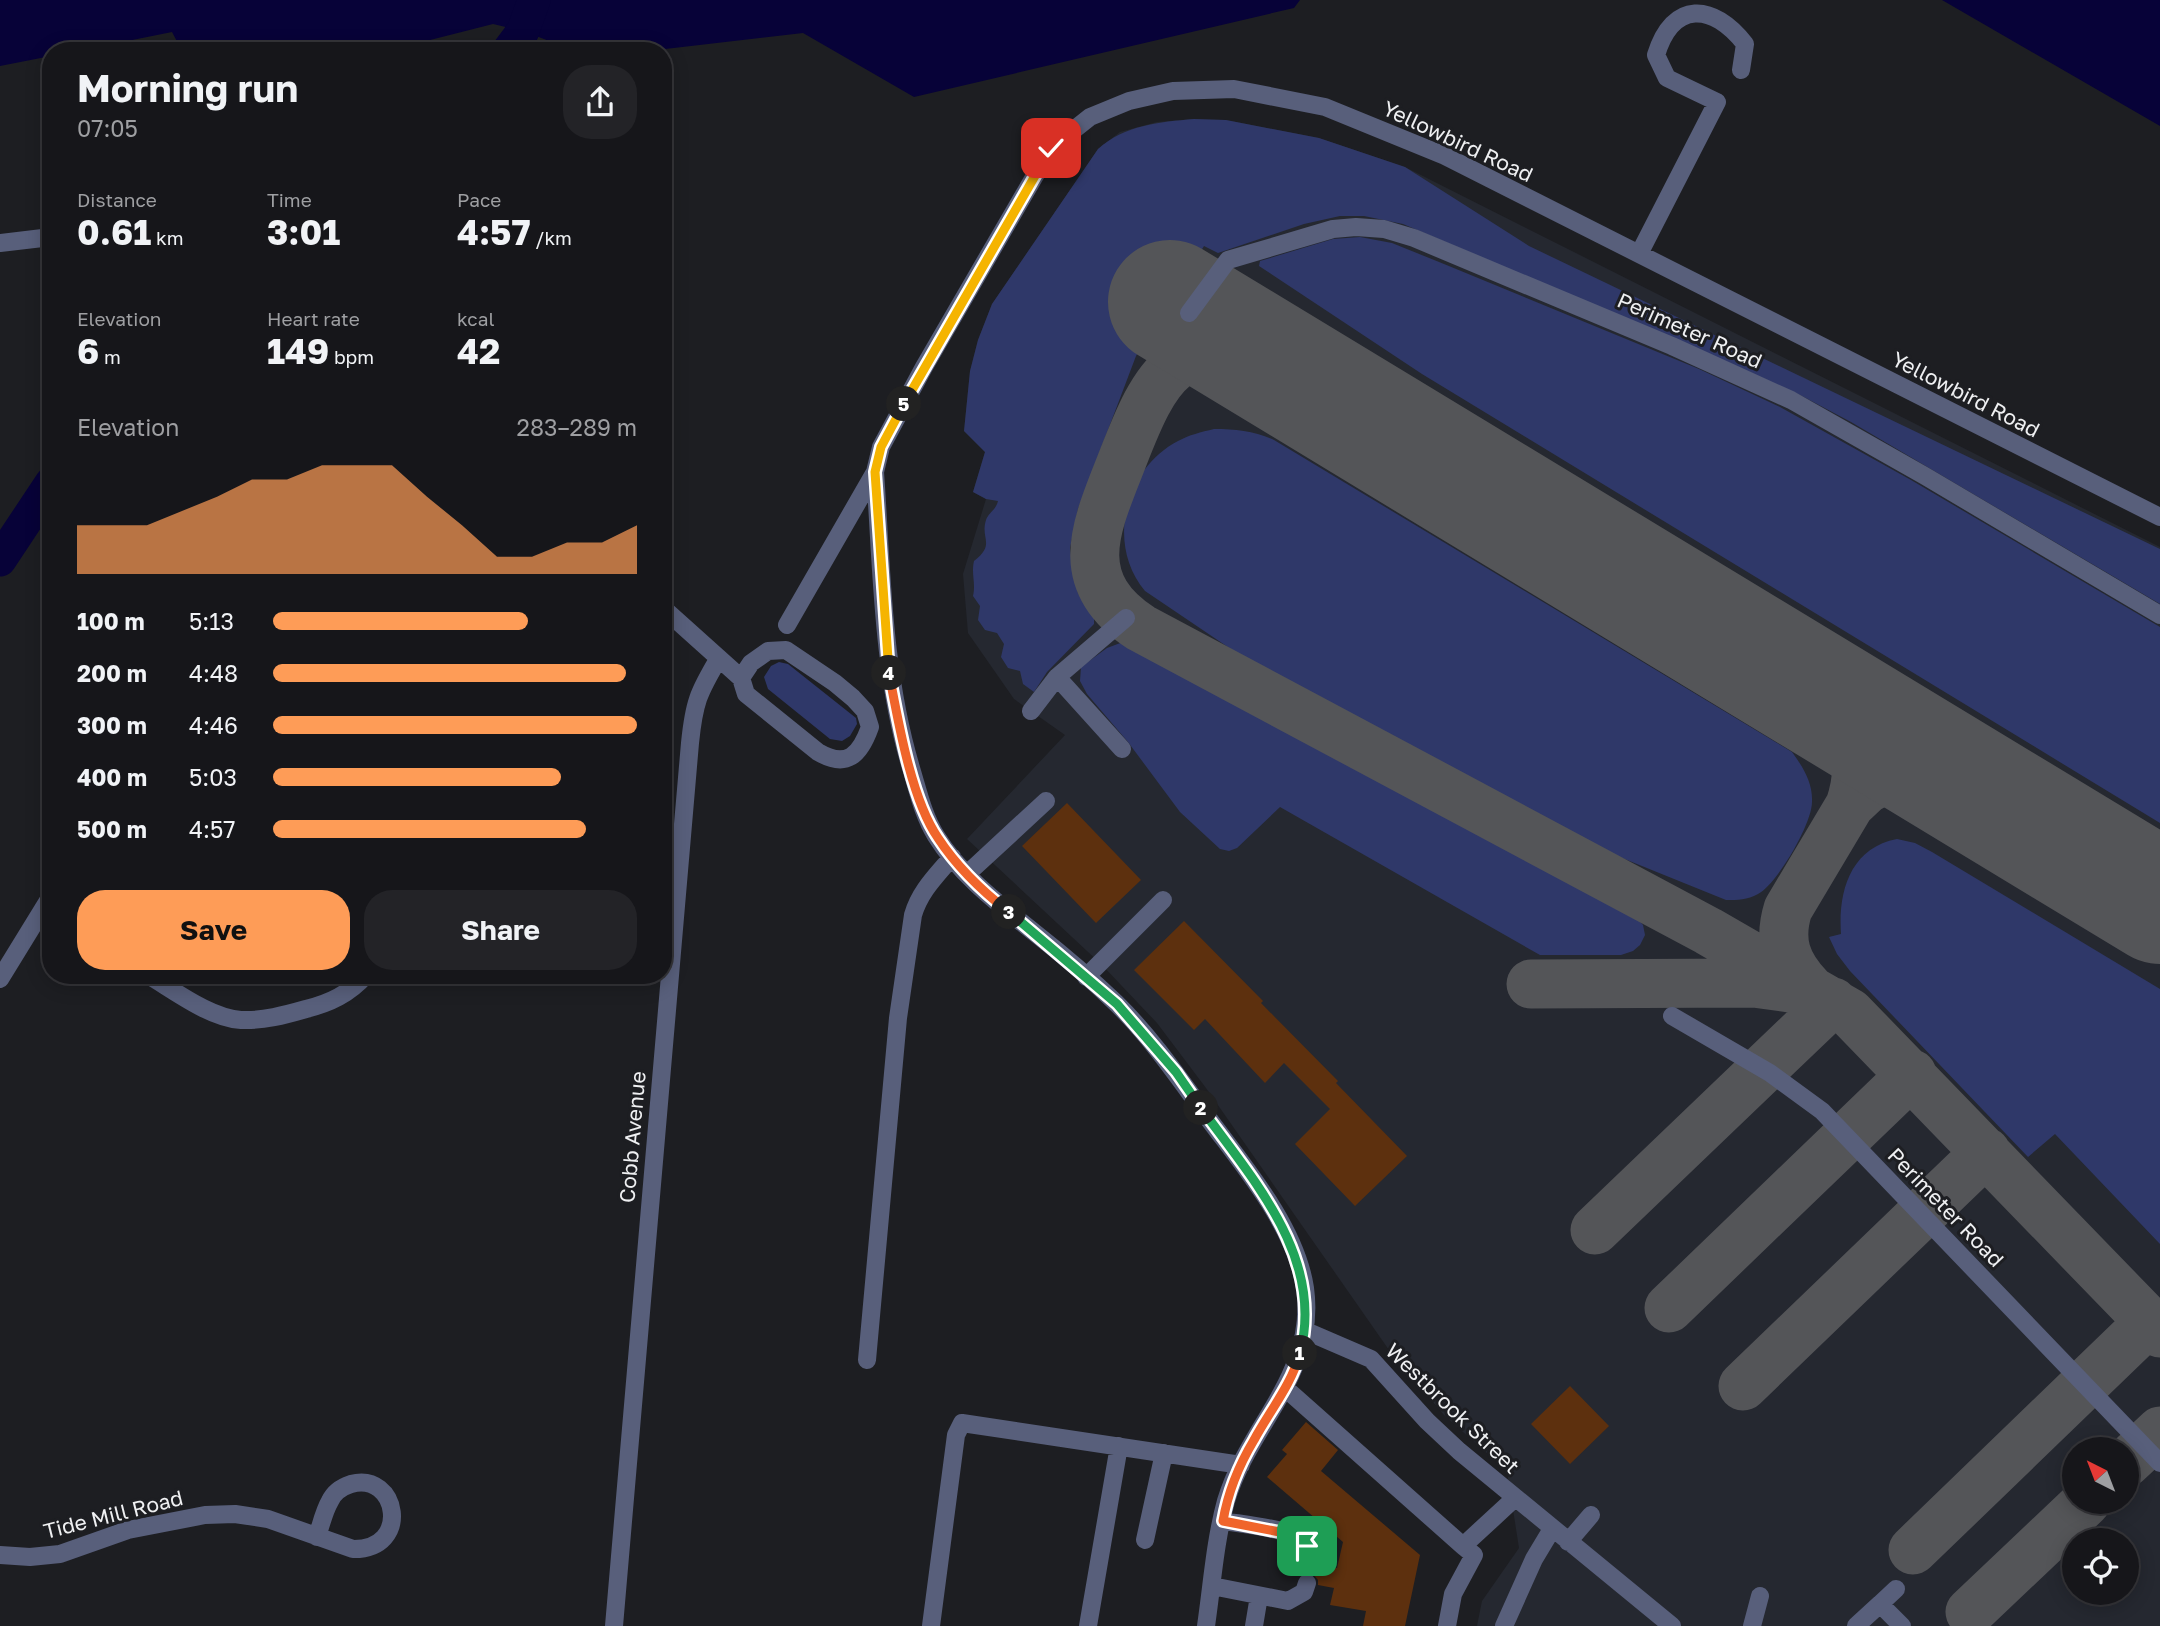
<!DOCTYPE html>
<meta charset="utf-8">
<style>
body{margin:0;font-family:"Golos Text",sans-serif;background:#232327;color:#f1f3f6;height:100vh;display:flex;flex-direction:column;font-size:26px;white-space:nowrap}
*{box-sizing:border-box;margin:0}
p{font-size:23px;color:#9e9fa2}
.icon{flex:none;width:38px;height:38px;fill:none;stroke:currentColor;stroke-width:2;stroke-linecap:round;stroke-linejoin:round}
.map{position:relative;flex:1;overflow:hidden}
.panel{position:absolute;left:42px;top:42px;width:630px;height:942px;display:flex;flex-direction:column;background:#16161a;border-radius:28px;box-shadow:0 4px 18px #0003,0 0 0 2px #353539}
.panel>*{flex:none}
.needle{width:46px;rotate:318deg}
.tools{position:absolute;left:2062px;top:1437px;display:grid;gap:14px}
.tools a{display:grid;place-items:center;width:77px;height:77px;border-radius:50%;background:#16161a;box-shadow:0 4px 18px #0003,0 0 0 2px #353539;font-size:35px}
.pin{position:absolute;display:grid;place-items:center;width:60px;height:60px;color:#fff;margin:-30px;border-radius:14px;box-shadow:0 4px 10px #0006}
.km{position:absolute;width:35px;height:35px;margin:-18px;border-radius:50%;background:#222;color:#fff;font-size:19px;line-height:35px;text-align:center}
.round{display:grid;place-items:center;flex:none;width:74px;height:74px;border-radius:28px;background:#232327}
.head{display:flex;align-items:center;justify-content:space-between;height:119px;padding:0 35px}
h1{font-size:38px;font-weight:700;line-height:52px}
.metrics{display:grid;grid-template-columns:repeat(3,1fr);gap:10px;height:119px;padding:7px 35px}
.metrics div{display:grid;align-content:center}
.metrics b{font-size:35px;font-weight:700}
.metrics small{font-size:19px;font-weight:400}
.metrics p{font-size:19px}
.chart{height:196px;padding:14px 35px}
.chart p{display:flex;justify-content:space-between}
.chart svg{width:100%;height:126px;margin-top:7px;fill:#fe9c57;opacity:.7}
.cta{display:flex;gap:14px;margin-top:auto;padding:14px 35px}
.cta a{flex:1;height:80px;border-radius:28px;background:#fe9c57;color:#111;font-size:28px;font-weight:700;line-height:80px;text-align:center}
.cta a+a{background:#232327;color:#f1f3f6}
ul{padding:0 35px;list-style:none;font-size:23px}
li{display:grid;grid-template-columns:112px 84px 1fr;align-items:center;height:52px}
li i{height:18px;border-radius:9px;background:#fe9c57}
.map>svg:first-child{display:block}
</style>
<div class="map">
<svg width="2160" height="1626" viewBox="0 0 2160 1626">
<rect width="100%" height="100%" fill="#1d1e22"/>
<path fill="#252830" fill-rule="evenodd" d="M1194,119L1226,120L1319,138L1405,167L2160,547V1626H1477L1482,1601L1519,1548L1507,1471L1444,1415L1389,1350L1206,1088L1157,1023L1102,965L967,839L1065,735L1014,699L968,633L963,574L986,499L973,492L985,452L964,431L970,371L978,340L992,304L1098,149L1120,132L1157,122ZM2074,1449H2126V1502H2074ZM2074,1540H2126V1592H2074Z"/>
<path fill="#2f3869" d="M1194,119L1226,120L1319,138L1405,167L1529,246L2160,549V604L1851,422L1800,395L1725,361L1403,224L1364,216H1340L1304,224L1218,253L1204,246L1136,356L1078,509L1070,548L1073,572L1078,593L1094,618V624L1047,672L1034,692L1023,684L1020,671L1008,668L1001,657L1004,644L997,633L985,630L978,620L980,606L973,596C976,583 971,574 974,561C996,544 980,539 986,520C989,512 996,510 998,501L986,499L973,492L985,452L964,431L970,371L978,340L992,304L1098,149C1125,125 1159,122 1194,119Z
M1360,237L1392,243L1444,264L1699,369L1780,407L1911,480L2160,627V823L1422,374L1259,266L1260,261L1333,239Z
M1214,429C1236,429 1254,431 1274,440L1792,752C1803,767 1813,783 1812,802C1812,824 1777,884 1758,894C1747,900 1738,900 1726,900L1590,845L1256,666L1145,591C1106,545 1124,469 1178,441C1189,435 1201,432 1214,429Z
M1123,642L1636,917L1643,925L1645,935L1640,945L1633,951L1621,955H1540L1280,807L1237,848L1229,851L1220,849L1180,812L1128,742L1087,694L1080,681L1081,667L1107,648Z
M779,662L788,664L856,718L857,724L850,736L842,741L830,739L768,689L764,677L771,666Z
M1897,839L1915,843L1932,852L2160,989V1244L2055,1134L2028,1157L1850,971L1837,954L1829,937L1841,934C1838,892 1850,848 1897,839Z"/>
<path fill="#070238" d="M0,0H1300L1294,8L914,97L803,33L648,51H575L523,31L493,24L387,51H182L172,32L78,51H51V56L0,66Z
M1942,0H2160V126Z"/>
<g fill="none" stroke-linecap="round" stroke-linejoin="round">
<path stroke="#070238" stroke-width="33" d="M508,51L523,31L534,0
M0,560L51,483"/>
<path stroke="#545558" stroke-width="49" d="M1277,366C1178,327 1155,376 1123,458C1097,525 1068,580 1141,628L1708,931L1850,1013L2160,1333
M1815,692C1850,728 1867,754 1850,805
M1531,984L1754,983L1797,989
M1809,988C1786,964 1778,941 1788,909L1850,805L1867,789L1887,778L1908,773L1933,774L1959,781
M1595,1230L1833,1002
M1669,1308L1912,1074
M1743,1386L1986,1152
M2126,1463L2160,1431
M1913,1550L2149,1322
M1970,1612L2086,1502"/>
<path stroke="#545558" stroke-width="124" d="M1170,302L2160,902"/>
</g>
<path fill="#5d300e" d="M1067,803L1141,880L1096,923L1022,846Z
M1184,921L1263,1001L1261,1003L1338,1081L1336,1083L1407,1156L1355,1206L1295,1144L1330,1109L1284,1063L1265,1083L1205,1019L1194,1030L1134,970Z
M1570,1386L1609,1426L1570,1464L1531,1424Z
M1306,1422L1338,1450L1321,1471L1420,1555L1405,1626H1363L1366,1611L1330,1605L1334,1588L1318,1585V1580L1313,1574L1318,1572L1322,1565L1337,1568L1343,1542L1267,1477L1287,1454L1282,1450Z"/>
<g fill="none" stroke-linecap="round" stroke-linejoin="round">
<path stroke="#585f7b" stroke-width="18" d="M0,243L51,237
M1639,254L1717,102L1667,78L1656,55C1673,0 1713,3 1745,44L1741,70
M1189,313L1228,260L1333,229L1356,227L1384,229L1414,238L1672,346L1791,400L1925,476L2160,615
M663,608L741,678L746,694L818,752C847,769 860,755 870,727L865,711L853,698L835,683L786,650L768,651L751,663L741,678
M787,625L875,472
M1057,677L1122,749
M1031,711L1057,677L1126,618
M967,874L1046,801
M148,975C175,991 210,1018 241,1020C263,1021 285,1015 306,1009C330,1003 349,994 366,975
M1086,977L1163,900
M0,979L51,896
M1672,1016L1770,1073L1822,1111L2160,1463
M1306,1331L1371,1359L1427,1421L1459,1451L1672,1626
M867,1360L898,1018L913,915C920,891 936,876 952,857
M1285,1388L1463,1546
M1223,1521C1240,1524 1288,1529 1300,1538C1308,1544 1311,1554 1311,1563
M1145,1540L1164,1453
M1568,1542L1591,1515
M0,1555L30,1557L60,1554L128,1530L205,1515L235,1514L268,1519L353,1549C412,1550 398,1471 351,1484C342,1487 334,1492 330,1501C324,1511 321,1525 317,1537
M1212,1586L1288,1601L1304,1592L1307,1583
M1880,1604L1896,1589
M614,1626L690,743C694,703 698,693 719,658
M931,1626L956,1435L962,1423L1241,1465
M1088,1626L1119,1446
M1206,1626C1212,1585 1215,1541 1226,1501C1249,1424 1317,1375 1305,1288C1296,1228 1246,1169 1211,1122C1181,1081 1152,1038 1116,1003C1090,978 1063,955 1035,933C999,904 961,876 936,836C923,815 918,791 911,768C882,671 882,571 875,472L881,447L924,367L1051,148L1090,117L1129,101L1173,91L1234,89L1325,107L1445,156L2160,517
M1254,1626L1259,1596
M1447,1626L1453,1594L1474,1555L1463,1546L1515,1498
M1504,1626L1534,1559L1552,1529
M1752,1626L1760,1596
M1856,1626L1880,1604L1902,1626"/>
</g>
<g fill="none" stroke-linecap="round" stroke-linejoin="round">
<g stroke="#fff" stroke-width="14">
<path id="split-1" d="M1300,1353C1292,1384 1269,1412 1254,1440C1239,1465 1228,1492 1223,1521L1290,1534L1300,1538L1307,1546"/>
</g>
<g stroke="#fff" stroke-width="14">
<path id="split-2" d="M1201,1108C1253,1180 1325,1258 1300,1353"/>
</g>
<g stroke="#fff" stroke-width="14">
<path id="split-3" d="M1009,912L1117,1004L1176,1072L1201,1108"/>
</g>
<g stroke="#fff" stroke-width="14">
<path id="split-4" d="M889,673C898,720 911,799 938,838C957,867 982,891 1009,912"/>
</g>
<g stroke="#fff" stroke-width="14">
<path id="split-5" d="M889,673L875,472L881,447L904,404"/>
</g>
<g stroke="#fff" stroke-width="14">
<path id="split-6" d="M904,404L1051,148"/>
</g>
<use href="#split-1" stroke="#f0652b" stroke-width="9"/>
<use href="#split-2" stroke="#22a559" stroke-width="9"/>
<use href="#split-3" stroke="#22a559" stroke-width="9"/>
<use href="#split-4" stroke="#f0652b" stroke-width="9"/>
<use href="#split-5" stroke="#f5b400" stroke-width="9"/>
<use href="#split-6" stroke="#f5b400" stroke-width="9"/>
</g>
<g text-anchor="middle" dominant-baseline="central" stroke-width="6" stroke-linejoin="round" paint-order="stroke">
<g font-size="21" fill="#eff0f2" stroke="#1d1e22">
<text transform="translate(1458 141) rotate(25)">Yellowbird Road</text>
<text transform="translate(1690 330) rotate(24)">Perimeter Road</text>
<text transform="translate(1966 394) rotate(27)">Yellowbird Road</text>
<text transform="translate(632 1137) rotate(-85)">Cobb Avenue</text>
<text transform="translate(1946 1207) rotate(46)">Perimeter Road</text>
<text transform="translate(1453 1408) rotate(44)">Westbrook Street</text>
<text transform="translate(113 1514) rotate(-14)">Tide Mill Road</text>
</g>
</g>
</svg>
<div class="tools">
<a><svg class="needle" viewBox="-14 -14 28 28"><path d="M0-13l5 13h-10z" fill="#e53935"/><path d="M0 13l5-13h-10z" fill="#9e9fa2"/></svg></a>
<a><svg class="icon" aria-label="locate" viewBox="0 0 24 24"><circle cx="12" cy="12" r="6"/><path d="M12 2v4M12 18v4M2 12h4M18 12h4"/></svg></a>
</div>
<div class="pin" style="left:1307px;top:1546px;background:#1e9e55"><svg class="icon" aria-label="arrive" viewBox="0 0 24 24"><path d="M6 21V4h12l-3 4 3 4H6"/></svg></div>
<div class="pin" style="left:1051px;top:148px;background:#d93025"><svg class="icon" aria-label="check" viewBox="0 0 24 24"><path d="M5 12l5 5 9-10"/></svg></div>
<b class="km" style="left:1300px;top:1353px">1</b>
<b class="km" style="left:1201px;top:1108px">2</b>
<b class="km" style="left:1009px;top:912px">3</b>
<b class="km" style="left:889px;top:673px">4</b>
<b class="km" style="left:904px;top:404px">5</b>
<section class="panel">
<div class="head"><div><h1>Morning run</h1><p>07:05</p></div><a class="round"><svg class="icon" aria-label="share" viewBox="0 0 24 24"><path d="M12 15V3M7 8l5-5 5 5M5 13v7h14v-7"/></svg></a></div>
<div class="metrics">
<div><p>Distance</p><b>0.61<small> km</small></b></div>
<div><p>Time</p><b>3:01</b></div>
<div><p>Pace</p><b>4:57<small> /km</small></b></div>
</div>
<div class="metrics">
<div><p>Elevation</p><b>6<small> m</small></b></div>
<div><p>Heart rate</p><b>149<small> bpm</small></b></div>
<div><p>kcal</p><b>42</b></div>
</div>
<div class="chart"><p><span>Elevation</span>283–289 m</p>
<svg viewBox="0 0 160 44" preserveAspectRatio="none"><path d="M0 44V27L10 27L20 27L30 22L40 17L50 11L60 11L70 6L80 6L90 6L100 17L110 27L120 38L130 38L140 33L150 33L160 27V44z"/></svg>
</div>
<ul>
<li><b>100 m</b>5:13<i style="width:70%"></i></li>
<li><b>200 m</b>4:48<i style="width:97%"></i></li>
<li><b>300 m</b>4:46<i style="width:100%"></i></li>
<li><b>400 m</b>5:03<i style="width:79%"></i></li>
<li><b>500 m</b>4:57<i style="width:86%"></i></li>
</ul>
<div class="cta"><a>Save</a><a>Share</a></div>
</section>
</div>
